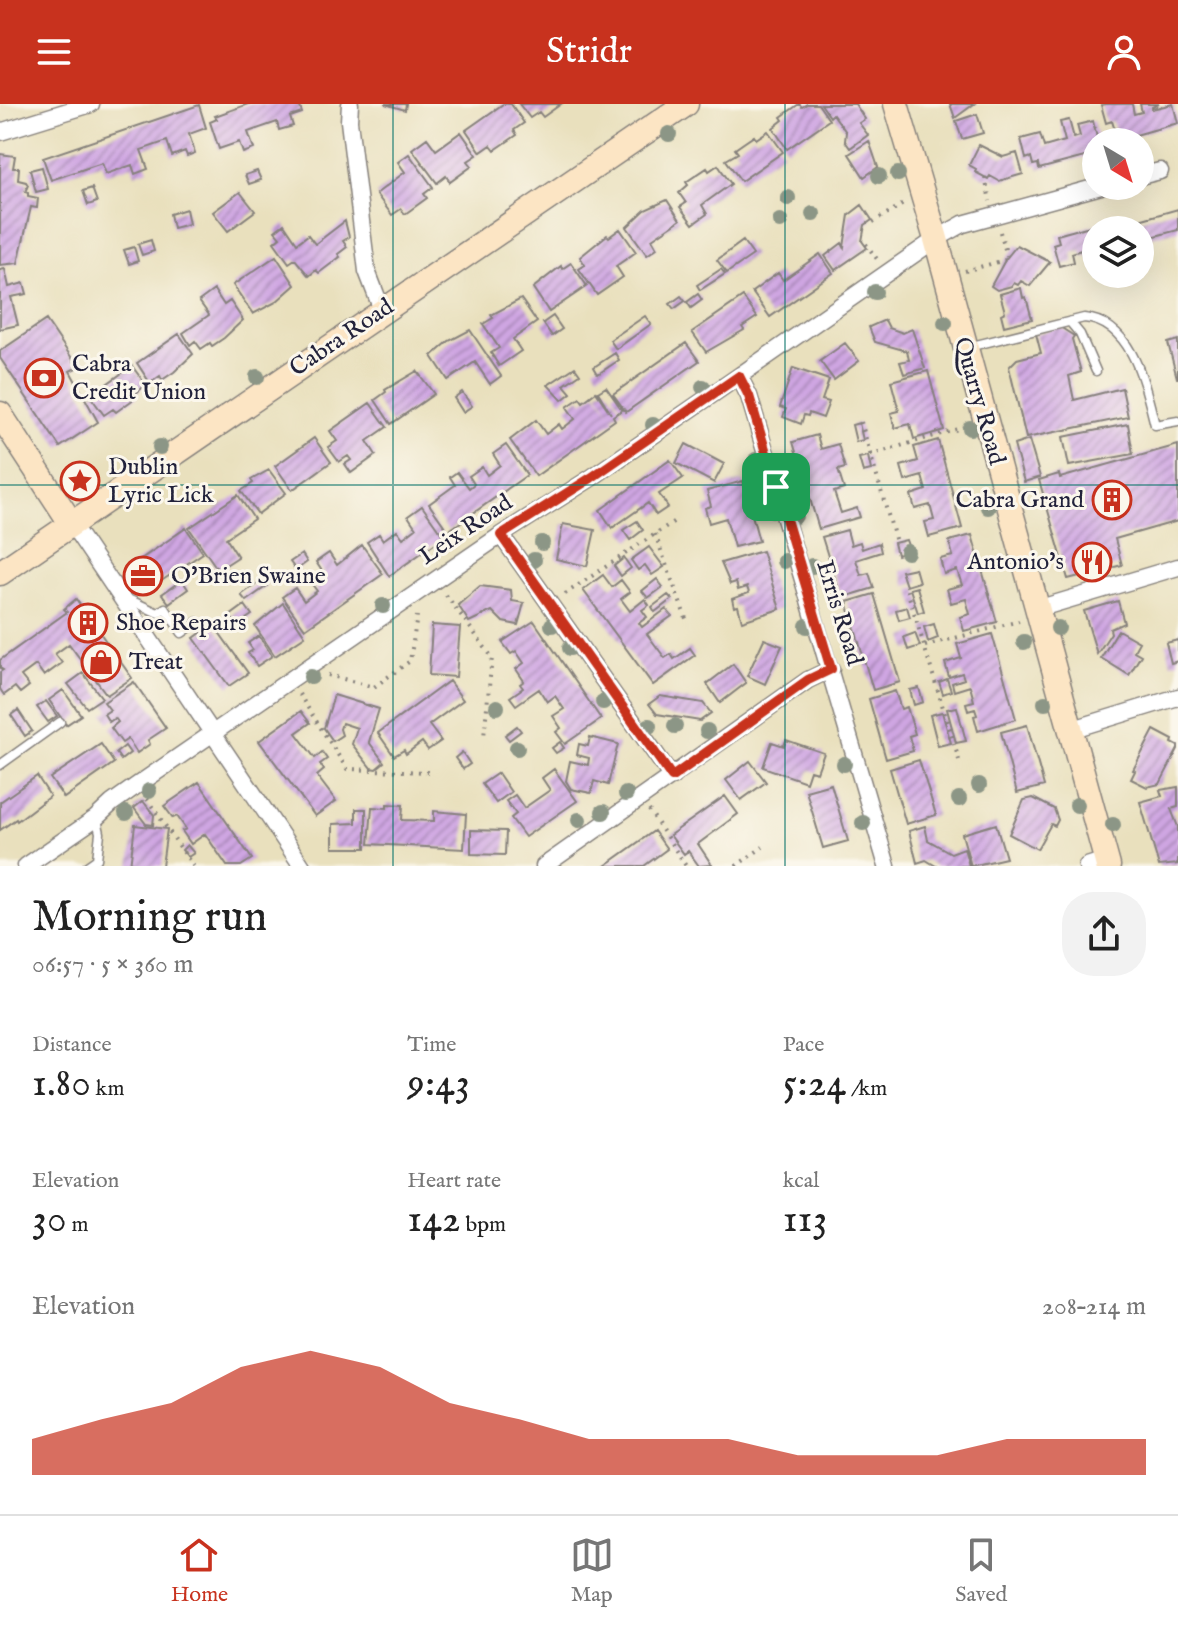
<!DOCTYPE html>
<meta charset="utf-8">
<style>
body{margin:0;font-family:"IM FELL English",serif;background:#f2f2f2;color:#222;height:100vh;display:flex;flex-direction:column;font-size:30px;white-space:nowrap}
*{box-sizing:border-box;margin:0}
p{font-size:26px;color:#767676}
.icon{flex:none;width:44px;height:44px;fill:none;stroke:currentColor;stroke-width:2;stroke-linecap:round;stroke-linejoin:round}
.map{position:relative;height:762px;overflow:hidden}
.details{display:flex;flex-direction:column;background:#fff;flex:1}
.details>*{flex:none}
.needle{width:52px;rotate:142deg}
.controls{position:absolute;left:1082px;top:24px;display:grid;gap:16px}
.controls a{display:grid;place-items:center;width:72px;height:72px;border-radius:50%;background:#fff;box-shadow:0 8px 32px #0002;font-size:40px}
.pin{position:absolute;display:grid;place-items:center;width:68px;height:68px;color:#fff;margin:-34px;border-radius:16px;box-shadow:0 4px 12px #0006}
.round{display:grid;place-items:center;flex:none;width:84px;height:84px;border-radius:32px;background:#f2f2f2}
.summary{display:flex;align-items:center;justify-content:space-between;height:136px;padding:0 32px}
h1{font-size:44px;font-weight:600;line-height:60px}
.metrics{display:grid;grid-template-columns:repeat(3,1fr);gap:12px;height:136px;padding:8px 32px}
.metrics div{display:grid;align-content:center}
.metrics b{font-size:40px;font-weight:600}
.metrics small{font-size:22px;font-weight:400}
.metrics p{font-size:22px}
.chart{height:224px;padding:16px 32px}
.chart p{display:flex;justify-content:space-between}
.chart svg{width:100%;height:144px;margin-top:8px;fill:#c8321e;opacity:.7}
header{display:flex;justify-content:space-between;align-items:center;height:104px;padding:0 32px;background:#c8321e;color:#fff;font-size:36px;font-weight:600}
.menu{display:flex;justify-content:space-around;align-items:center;height:112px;border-top:2px solid #e0e0e0;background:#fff;font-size:22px;color:#767676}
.menu a{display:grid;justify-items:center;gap:4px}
.menu .selected{color:#c8321e}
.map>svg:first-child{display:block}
</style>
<header><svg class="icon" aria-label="menu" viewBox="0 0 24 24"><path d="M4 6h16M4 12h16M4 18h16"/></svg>Stridr<svg class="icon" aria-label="person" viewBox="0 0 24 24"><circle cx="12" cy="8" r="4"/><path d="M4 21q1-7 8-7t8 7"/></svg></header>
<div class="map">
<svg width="1178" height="762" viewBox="0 0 1178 762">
<defs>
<pattern id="building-hatch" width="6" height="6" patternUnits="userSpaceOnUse" patternTransform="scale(2)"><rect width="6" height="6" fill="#cfa6e2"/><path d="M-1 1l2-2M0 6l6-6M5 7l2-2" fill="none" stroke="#a887b8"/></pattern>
</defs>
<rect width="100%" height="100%" fill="#fbf7ec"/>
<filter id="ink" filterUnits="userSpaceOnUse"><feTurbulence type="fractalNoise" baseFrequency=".0125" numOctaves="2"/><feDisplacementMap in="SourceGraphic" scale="16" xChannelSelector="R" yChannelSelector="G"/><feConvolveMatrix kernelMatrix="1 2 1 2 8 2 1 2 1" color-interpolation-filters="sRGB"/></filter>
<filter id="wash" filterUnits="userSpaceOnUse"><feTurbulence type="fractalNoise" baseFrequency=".006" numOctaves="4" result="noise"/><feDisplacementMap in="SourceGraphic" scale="32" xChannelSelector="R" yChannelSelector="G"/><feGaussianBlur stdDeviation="1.8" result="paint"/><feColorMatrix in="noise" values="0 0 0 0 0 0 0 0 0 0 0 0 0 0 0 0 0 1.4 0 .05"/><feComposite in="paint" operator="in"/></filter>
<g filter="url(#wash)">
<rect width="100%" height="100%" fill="#e9e0bd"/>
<g id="blocks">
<path fill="url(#building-hatch)" d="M248,0H299L302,9L290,13L293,22L279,26L277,18L248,28L254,45L243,49L239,38L219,45L210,18L217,15L215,12Z
M385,0H406L405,6Z
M503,0H511L524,19L514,26L517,31L495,46L491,41L481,48L466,26Z
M519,0H561L543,13L539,8L530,14Z
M799,0L802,3L807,0H818L829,16L787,45L773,24L783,16L781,13Z
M821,0H855L865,15L859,19L868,31L850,44L845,37L846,28L833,10L830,13Z
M950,0H974L955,14Z
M1106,0H1132L1134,10L1142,8L1140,0H1159L1152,3V5L1173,0L1178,19L1118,36L1112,17L1106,19L1101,1Z
M199,1L206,24L189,30L195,49L187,52L185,47L172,52L167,37L141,46L148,65L135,70L132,61L106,70L102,59L51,76L43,54Z
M977,10L983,29L962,35L956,17Z
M1069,16L1074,34L1080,32L1077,21L1093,17L1098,38H1096V50L1039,65L1038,60L1033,61L1031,53L1026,55L1021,35L1040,30L1044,43L1065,37L1060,18Z
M768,27L783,48L741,77L726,56L738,49L735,45L745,38L754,32L756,35Z
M461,28L477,51L468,57L472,62L450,78L446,72L437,79L412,45L427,34L436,46Z
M869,37L878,63L864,73L849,50Z
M979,41L1003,53L1017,49L1023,70L999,77L990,72L988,75L975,68L976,65L969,61Z
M0,50L15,52L13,64H19L18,76L26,78L28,81L25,88L28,89V92L38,94L37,104L31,103L18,159L0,161Z
M409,50L433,83L424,90L427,94L405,110L401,105L392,111L376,90L405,68L398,58Z
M718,61L731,80L702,101L707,110L693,120L680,103L686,99L679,89L688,81L686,78L707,64L709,67Z
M42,63L48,85L36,88L30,66Z
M257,67L261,76L249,80L245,71Z
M92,84L97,98L88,101L83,87Z
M240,88L255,107L228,127L213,108Z
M667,96L680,116L652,135L657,144L647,151L627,123L645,106Z
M862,101L872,116L865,121L862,137L867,144L835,166L825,152L842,139L844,143L849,111Z
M186,105L189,120L173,124L170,110Z
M1178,105V126L1144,135L1139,116Z
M1119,114L1123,126H1096V149L1083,153L1081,146L1072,149L1074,158L1059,162L1053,140L1059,138L1057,131Z
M345,117L349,133L343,137L347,143L338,150L340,153L319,169L316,166L309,172L295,155L289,159L274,138L280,133L275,127L284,120L297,139L308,131L315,140Z
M620,125L636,148L616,162L623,173L597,191L579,165L585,161L580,153L607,131L609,133Z
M151,136L154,147L142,151L138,140Z
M743,137L753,151L727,169L717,156Z
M1017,141L1050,158L1030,182L1021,177L1018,181L1014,179L1012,182L997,186L991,182L1005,156Z
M134,143L138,157L129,160L124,146Z
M820,150L833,169L770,213L752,188L778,169L783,176Z
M276,152L295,181L276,198L253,210L233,181Z
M571,159L587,182L549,208L533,184L561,162L562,165Z
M5,165L9,183L24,179L27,190L11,193L18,221L0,225V166Z
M721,165L725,170L700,186L697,181Z
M1021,184L1023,194L1026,193L1032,215L1004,222L1001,210L1005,208L1000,190Z
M214,186L224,201L230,197L243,216L224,234L212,242L210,239L201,245L195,237L190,241L183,229L209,211L199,197Z
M698,190L702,196L691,204L687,198Z
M681,192L685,197L674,205L670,200Z
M743,193L757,213L742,223L744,226L706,248L692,228Z
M521,195L537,218L513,235L521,247L499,262L491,249L499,244L483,220L493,214L491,211Z
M553,212L562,225L552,232L543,219Z
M645,212L651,220L616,245L610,236Z
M46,216L78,263L70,267L98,318L60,343L0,254V247Z
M885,216L889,224L903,229L912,225L925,264L904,270L900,258L909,256L907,247L875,238L869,223Z
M1060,223L1074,232L1072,235L1081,268L1069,272L1074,296L1122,284L1128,313L1026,334L1009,263L1017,255L1041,249L1036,230Z
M470,226L501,272L490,280L475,258L448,276L432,252L449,237Z
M179,230L193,250L174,268L162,276L160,272L150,279L137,259Z
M1178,236V274H1177L1168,239Z
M686,239L699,257L626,308L613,290Z
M845,239L859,257L834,276L820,257Z
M615,249L619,256L598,270L594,263Z
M132,262L146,281L136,289L138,292L116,308L113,305L104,311L90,292Z
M575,263L580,270L564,281L571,289L562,296L548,281Z
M793,264L829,276L822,296L829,298L823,314L809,309L808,312L804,311L801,320L783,313L786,305L780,303Z
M417,267L434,290L391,320L375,296L386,288L385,286Z
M928,267L944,326L914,335L910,320L895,324L891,309L899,307L891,277Z
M606,283L622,306L613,312L615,316L536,372L510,336L536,316L546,330L559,320L562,325L575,315L567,303L580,294L583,298L596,288L611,310L598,288Z
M462,288L472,302L463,308L454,294Z
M370,299L387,323L367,337L376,351L351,369L345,360L351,356L348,352L339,358L328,343L337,337L330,327Z
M859,319L863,336L856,338L852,321Z
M1128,320L1133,350L1069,362L1063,333Z
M817,331L821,345L838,340L842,354L845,364L838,366L844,385L834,388L841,409L857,404L860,413L819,425L793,338Z
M314,334L331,358L292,386L275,362Z
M938,336L962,424L929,433L925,418L934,416L930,401L915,405L911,391L926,386L922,372L905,377L901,362L918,357L914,343Z
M1029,336L1040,373L1024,378L1014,341Z
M686,340L724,360L714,379L676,359Z
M506,341L527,371L448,427L429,400L455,381L450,373L457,368L469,384L474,380L469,372L482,363L487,371L500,361L493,350Z
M1178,341V417L1115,435L1122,461L1068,475L1039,376L1059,370L1060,374Z
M868,352L871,366L863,368L859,354Z
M670,356L683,374L659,390L668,403L656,411L648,399L612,424L600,406Z
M269,366L286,389L258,410L241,387L253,379L251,376Z
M743,377L759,437L734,443L726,414L709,419L705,404L711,402L707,387Z
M238,391L254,415L226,434L238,453L218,466L189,424Z
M422,402L444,433L389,472L367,438L379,430L383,436L397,426L403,434L416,424L408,412Z
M637,417L643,426L630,436L623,426Z
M563,420L595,426L587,462L556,455Z
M186,424L203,449L145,488L128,464Z
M847,426L851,441L860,438L862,445L879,439L881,448L856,456L861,471L869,469L874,484L841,494L822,433Z
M972,431L997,518L964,527L960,513L970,510L966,495L951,499L947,485L962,481L957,466L944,470L940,455L953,452L949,437Z
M906,436L910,447L897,451L894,439Z
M362,441L383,470L305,525L282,493L295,484L304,497L317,487L311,479L324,470L316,458L329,449L337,461Z
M649,443L664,463L652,471L645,461L638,466L631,456Z
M762,447L780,505L742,517L738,502L734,503L732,495L749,489L747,483L738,486L736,478L730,480L721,459Z
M302,450L307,458L296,466L290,458Z
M624,454L631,464L621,472L614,462Z
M915,464L919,478L906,482L901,467Z
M603,471L612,483L621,476L630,488L621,495L630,507L645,495L649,501L642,506L647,513L639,519L642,523L666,505L672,512L647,530L665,554L671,550L674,555L690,544L695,551L653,581L583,486Z
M657,475L663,483L648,494L642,487Z
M182,476L188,485L169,499L162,490Z
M262,476L267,482L246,497L241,491Z
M480,482L511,486L512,497L524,499L518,521L503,518L492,507L469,518L458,501Z
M917,483L924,507L918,509L910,485Z
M874,490L900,578L873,586L847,498Z
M668,491L672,495L655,508L652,503Z
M76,495L132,574L107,591L69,540L55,550L62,559L44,572L36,561L21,572L29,582L20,589L15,583L4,591L0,585V568L3,566L0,564V556L67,508L64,505Z
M1118,497L1124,519L1110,525L1111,529L1097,550L1084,507Z
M283,499L305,532L275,552L255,522Z
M245,501L252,511L237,521L230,512Z
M907,503L910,513L899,516L896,506Z
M534,517L601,615L565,640L556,628L561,624L553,612L564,605L555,592L547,598L539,585L516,601L510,593L523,584L520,580L524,577L516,565L524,559L516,547L511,550L502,538Z
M213,520L248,569L229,582L194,534Z
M934,520L938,534L928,538L924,523Z
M432,521L460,523L456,573L429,571Z
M1118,526L1139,538L1134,547L1141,551L1129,571L1101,554Z
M915,529L920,542L908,546L904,533Z
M992,530L1016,615L978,627L974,612L977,611L975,605L968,607L966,599L974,597L970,582L954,587L952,579L964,575L962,569L949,573L945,559L961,554L957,540Z
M259,532L272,552L257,562L248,549L253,546L248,539Z
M764,535L782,542L765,580L747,572Z
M1178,536V557L1171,559L1166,539Z
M733,560L746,579L720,599L707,580Z
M83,569L102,594L87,604L68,580Z
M947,575L951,587L943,590L939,578Z
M449,577L463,596L429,621L441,637L428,646L422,638L406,650L404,646L394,652L378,629Z
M134,578L166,624L148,636L150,640L137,649L128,635L122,639L111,624L118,618L115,614L109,618L104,610L110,606L104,598Z
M919,584L923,598L914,601L910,586Z
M63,586L81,611L66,621L49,596Z
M895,587L901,605L907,603L915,630L909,632L913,647L886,655L869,595Z
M334,591L379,605L369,638L384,658L376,665L371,664L352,640L357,624L342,619L340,625L342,631L333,637L324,624Z
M660,592L703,599L711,609L700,617L657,610L649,600Z
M46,597L57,612L48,618L37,603Z
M957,603L966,637L956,639L947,605Z
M18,606L32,627L25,632L11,611Z
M301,607L310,619L296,629L315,654L322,648L327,655L320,660L324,666L317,672L336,697L315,712L259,637Z
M942,608L951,639L938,642L930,611Z
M1027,621L1044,682L1017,689L1001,628Z
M517,622L521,627L509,636L505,631Z
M1154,626L1173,636L1172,639L1178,642V645L1160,680L1147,683L1131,675L1135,667L1133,666Z
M590,633L618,640L608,681L594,677L591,689L571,685L566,677L570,657L588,661L589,654L577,651L579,640L588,642Z
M786,636L824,649L817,668L810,666L806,678L763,663L772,638L784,642Z
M560,638L564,644L556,649L552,644Z
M101,640L114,659L64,694L50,674Z
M125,642L130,649L121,656L116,649Z
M462,648L470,660L463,665L455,654Z
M919,656L936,711L906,720L890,665Z
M750,657L766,678L741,696L726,676Z
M554,665L577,697L525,733L511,714L516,710L506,697L515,691L524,704L550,686L542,674Z
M498,669L511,688L496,699L482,680Z
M37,672L50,692L17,717L16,715L0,726V698Z
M199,678L252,755L241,762H227L205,730L191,740L182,727L186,725L177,712L173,714L164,702Z
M831,680L848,737L823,744L806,687Z
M1178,683V703L1171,705L1178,723V760L1159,762L1140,698L1162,692L1160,686Z
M725,692L738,710L698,740L712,761L699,762L688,747L684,750L670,731Z
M1033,694L1054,705L1058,716L1055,722L1051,720L1037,745L1009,730L1024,696Z
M143,697L154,711L153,721L146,720L134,704Z
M387,700L403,701L402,716L434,717V707L466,710L464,745L369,740L372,703L387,704Z
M356,705H366V744H333V720L356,719Z
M996,720L1006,754L971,762L962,730Z
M135,721L167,725L162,762H130Z
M925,722L928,736L951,749L964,744L969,762H936L926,756L917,759L909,727Z
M471,726L506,727L505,751L471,750Z
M654,727L667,745L644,762H605Z
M187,741L194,749L188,753L182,746Z"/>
</g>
</g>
<g filter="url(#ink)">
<use href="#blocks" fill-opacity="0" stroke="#86817c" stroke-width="2"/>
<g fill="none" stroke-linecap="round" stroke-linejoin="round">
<g stroke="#86817c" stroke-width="11">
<path id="lane" d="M1070,218L1080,230L1096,267
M968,243L1084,214C1133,218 1145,282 1155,321L1178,317
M124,493L158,509L165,504L182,529L197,518
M0,661L60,618
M87,762L97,755L100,729L97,715"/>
</g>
<g stroke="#86817c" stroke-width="19">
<path id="street" d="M350,0L349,17L367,167L382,206
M0,28L91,0
M1140,72L1160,67
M739,272L749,292L887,762
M71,419L302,762
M501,431L672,673
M1037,505L1178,463
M1070,626L1178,593
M26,762L96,714L112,699L136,682L501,431L591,374L739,272L936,135L963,120L1101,82
M544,762L808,576L831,565
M1087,762L1106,756"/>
</g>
<g stroke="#86817c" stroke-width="27">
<path id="secondary" d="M896,0L936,135L1108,762
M0,310L71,419
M0,469L686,0"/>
</g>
<path stroke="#86817c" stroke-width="4" stroke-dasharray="2 6" stroke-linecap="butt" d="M985,73L990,97
M873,118L905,99
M1000,128L1007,152
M866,140L877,155
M965,167L1005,156
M861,318L896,438
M870,351L968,322
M655,430L688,520
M907,486L959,656
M565,490L676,416
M446,491L492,553L484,633
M925,542L1019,517
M328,571L374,583L410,557L417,512
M299,590L347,665L428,668
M147,695L193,762
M649,706L686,762
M736,762L763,743"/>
<use href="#lane" stroke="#fff" stroke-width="8"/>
<use href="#street" stroke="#fff" stroke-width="16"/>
<use href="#secondary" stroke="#fce5c4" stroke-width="24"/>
</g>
<g fill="#8c9686">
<circle cx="669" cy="30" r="8"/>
<circle cx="898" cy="70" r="8"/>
<circle cx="879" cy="72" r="8"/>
<circle cx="788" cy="94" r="8"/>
<circle cx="813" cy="110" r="8"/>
<circle cx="780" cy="117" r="8"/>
<circle cx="875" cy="188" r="8"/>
<circle cx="945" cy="219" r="8"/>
<circle cx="257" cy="273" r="8"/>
<circle cx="703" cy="283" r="8"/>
<circle cx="653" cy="321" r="8"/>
<circle cx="970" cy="324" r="8"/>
<circle cx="160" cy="343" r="8"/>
<circle cx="756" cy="356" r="8"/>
<circle cx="988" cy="403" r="8"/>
<circle cx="773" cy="406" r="8"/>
<circle cx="795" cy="412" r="8"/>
<circle cx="542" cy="439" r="8"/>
<circle cx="907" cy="448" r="8"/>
<circle cx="534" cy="456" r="8"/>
<circle cx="784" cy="457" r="8"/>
<circle cx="812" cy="462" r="8"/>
<circle cx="383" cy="502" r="8"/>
<circle cx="552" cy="521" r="8"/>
<circle cx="807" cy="522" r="8"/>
<circle cx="1058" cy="524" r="8"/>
<circle cx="1024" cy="538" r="8"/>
<circle cx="570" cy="544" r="8"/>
<circle cx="311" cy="573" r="8"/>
<circle cx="603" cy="598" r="8"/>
<circle cx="1045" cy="599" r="8"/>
<circle cx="497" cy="603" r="8"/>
<circle cx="649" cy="622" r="8"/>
<circle cx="675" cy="622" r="8"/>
<circle cx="707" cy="627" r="8"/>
<circle cx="517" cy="644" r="8"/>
<circle cx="844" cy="660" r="8"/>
<circle cx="979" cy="681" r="8"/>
<circle cx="149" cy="687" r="8"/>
<circle cx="626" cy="690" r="8"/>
<circle cx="959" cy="695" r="8"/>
<circle cx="1077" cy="701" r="8"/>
<circle cx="603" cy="708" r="8"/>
<circle cx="126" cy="709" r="8"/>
<circle cx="579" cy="716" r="8"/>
<circle cx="863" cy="719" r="8"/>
<circle cx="1113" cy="721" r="8"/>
</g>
</g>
<g fill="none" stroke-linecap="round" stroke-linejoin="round" filter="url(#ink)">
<g stroke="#fff" stroke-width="16">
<path id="route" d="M739,272L749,292L831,565L808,576L672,673L501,431L591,374Z"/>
</g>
<use href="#route" stroke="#c8321e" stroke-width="10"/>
</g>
<path fill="none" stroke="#0f766e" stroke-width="2" stroke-opacity="0.55" d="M393,0V762M785,0V762M0,381H1178"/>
<defs>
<g id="bank-ring" transform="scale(2)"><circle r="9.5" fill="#fbf7ec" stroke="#c8321e" stroke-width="1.5"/><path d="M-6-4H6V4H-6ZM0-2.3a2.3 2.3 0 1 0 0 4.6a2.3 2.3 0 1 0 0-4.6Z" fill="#c8321e"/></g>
<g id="sight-ring" transform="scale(2)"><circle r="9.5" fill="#fbf7ec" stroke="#c8321e" stroke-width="1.5"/><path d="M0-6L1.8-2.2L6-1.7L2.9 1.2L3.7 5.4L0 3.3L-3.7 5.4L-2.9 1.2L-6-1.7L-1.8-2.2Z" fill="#c8321e"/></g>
<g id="building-ring" transform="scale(2)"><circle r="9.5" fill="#fbf7ec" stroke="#c8321e" stroke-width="1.5"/><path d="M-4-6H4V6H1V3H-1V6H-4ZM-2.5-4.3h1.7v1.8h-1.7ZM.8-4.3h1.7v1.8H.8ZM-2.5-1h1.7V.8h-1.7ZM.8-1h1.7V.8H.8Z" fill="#c8321e"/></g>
<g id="restaurant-ring" transform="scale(2)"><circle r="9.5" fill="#fbf7ec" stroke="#c8321e" stroke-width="1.5"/><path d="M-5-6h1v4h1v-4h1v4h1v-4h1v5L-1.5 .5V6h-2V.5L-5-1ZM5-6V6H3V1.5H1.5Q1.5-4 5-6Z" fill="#c8321e"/></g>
<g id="office-ring" transform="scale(2)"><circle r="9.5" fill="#fbf7ec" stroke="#c8321e" stroke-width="1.5"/><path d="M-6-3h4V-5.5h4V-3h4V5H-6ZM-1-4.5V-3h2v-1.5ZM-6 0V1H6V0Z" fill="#c8321e"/></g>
<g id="shop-ring" transform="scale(2)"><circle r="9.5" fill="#fbf7ec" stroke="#c8321e" stroke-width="1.5"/><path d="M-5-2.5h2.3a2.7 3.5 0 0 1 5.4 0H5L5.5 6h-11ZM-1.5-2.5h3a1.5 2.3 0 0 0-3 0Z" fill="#c8321e"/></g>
</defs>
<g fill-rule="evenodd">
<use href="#bank-ring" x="44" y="274"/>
<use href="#sight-ring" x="80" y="377"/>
<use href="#building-ring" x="1112" y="396"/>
<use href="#restaurant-ring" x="1092" y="458"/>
<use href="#office-ring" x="143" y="472"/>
<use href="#building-ring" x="88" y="519"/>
<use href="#shop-ring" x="101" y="558"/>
</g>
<g text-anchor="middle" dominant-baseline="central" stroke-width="6" stroke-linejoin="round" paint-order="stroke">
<g font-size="24" fill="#22223b" stroke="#fbf7ec">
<text transform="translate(342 234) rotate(-34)">Cabra Road</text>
<text transform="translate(979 297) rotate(74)">Quarry Road</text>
<text transform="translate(466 426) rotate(-34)">Leix Road</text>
<text transform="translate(839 509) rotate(73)">Erris Road</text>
</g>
<g font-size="24" fill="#22223b" stroke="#fbf7ec" text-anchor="start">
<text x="72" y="260">Cabra<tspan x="72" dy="28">Credit Union</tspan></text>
<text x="108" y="363">Dublin<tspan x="108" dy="28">Lyric Lick</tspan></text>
<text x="1084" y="396" text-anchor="end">Cabra Grand</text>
<text x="1064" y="458" text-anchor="end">Antonio's</text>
<text x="171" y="472">O'Brien Swaine</text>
<text x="116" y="519">Shoe Repairs</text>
<text x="129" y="558">Treat</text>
</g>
</g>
</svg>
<div class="controls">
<a><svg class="needle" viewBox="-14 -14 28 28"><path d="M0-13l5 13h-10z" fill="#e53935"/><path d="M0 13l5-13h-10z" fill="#767676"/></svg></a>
<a><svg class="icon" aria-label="layers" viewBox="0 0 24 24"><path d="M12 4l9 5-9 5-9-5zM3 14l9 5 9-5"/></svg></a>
</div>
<div class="pin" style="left:776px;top:383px;background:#1e9e55"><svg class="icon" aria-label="arrive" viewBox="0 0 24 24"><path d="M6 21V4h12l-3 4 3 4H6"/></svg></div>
</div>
<section class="details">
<div class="summary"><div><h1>Morning run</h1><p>06:57 · 5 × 360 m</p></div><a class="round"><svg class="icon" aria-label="share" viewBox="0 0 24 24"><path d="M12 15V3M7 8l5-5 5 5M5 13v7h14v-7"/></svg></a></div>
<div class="metrics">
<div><p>Distance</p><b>1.80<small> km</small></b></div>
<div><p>Time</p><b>9:43</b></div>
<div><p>Pace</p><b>5:24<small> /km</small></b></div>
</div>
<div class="metrics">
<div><p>Elevation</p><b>30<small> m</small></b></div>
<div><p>Heart rate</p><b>142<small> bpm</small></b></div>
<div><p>kcal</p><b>113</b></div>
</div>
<div class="chart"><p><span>Elevation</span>208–214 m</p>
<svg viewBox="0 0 160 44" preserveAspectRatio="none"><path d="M0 44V33L10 27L20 22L30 11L40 6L50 11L60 22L70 27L80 33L90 33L100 33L110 38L120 38L130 38L140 33L150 33L160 33V44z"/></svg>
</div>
</section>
<nav class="menu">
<a class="selected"><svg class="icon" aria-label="home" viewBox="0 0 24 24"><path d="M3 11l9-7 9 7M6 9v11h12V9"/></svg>Home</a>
<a><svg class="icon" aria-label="map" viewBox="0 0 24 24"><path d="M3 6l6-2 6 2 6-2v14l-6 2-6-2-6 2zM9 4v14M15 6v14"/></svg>Map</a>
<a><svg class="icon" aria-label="saved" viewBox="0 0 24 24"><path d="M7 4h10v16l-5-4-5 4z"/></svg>Saved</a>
</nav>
